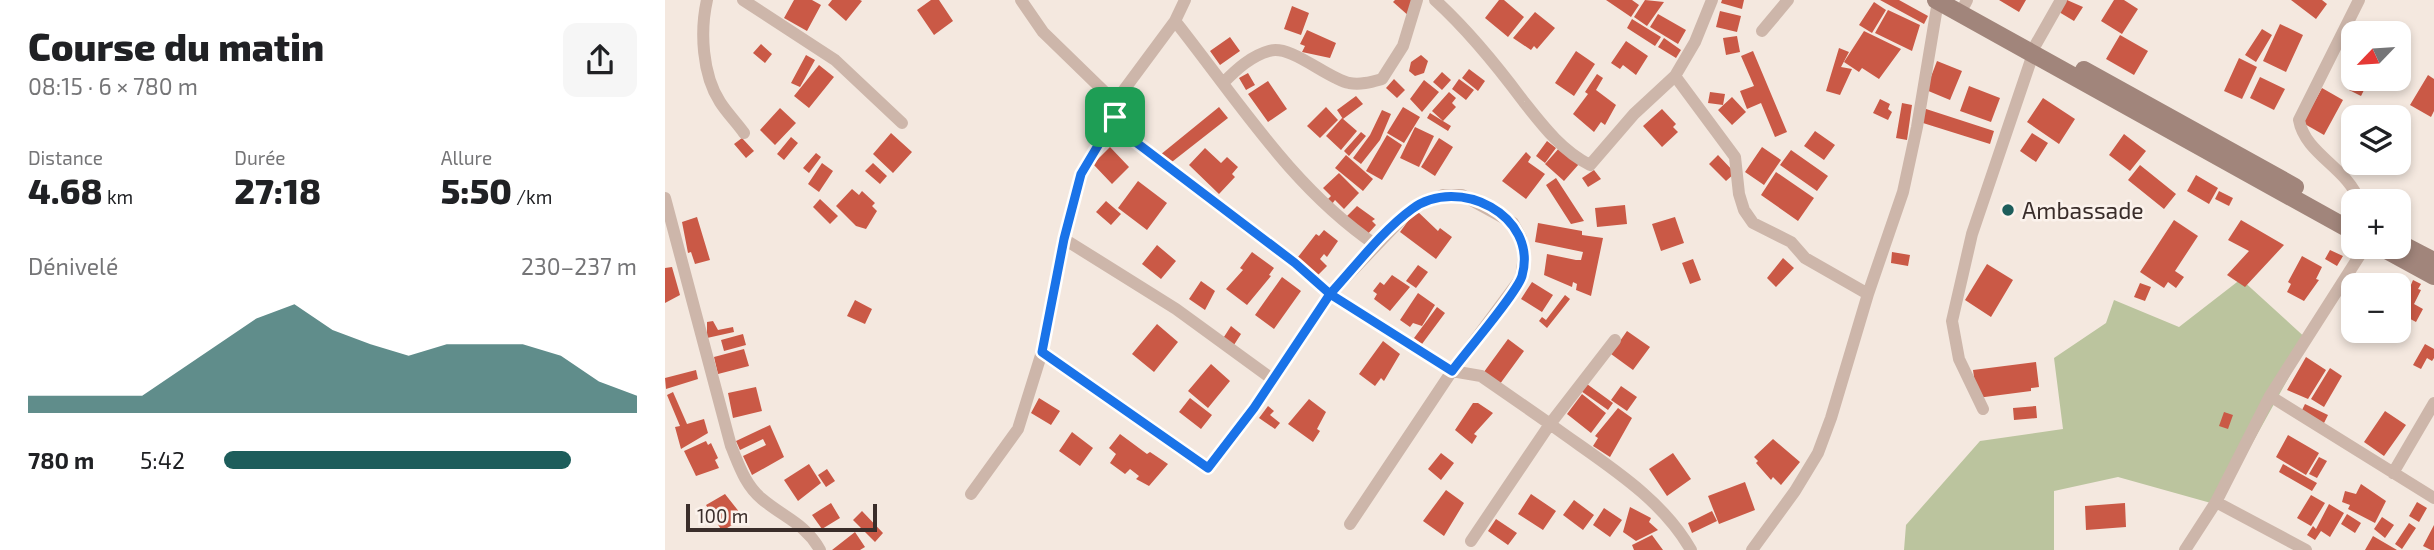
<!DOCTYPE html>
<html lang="fr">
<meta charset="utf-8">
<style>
body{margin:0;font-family:"Exo 2",sans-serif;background:#f6f6f6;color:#202124;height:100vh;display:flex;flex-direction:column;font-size:26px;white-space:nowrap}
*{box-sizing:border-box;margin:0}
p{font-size:23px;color:#757577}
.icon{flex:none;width:38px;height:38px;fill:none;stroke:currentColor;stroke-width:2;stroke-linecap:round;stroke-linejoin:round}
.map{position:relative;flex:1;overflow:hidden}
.side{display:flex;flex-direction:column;background:#fff;width:665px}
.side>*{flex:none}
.needle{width:46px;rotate:245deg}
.controls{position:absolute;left:1676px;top:21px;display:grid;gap:14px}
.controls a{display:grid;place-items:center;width:70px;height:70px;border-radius:14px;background:#fff;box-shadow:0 4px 10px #0003;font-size:35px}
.scale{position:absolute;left:21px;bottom:18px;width:191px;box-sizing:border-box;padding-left:7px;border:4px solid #3a2d2a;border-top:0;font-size:19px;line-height:24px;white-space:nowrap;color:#3a2d2a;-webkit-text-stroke:5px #fbf2ec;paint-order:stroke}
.pin{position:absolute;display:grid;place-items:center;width:60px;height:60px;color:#fff;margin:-30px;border-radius:14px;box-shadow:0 4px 10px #0006}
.round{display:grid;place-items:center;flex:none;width:74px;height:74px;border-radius:14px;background:#f6f6f6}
.overview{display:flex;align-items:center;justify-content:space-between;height:119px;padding:0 28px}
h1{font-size:38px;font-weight:800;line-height:52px}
.metrics{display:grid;grid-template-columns:repeat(3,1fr);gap:10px;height:119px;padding:7px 28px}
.metrics div{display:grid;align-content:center}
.metrics b{font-size:35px;font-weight:800}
.metrics small{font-size:19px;font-weight:400}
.metrics p{font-size:19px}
.chart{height:196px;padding:14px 28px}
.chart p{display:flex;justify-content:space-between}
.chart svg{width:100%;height:126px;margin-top:7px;fill:#1d5d5b;opacity:.7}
ul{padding:0 28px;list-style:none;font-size:23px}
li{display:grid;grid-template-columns:112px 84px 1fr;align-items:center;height:52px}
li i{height:18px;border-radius:9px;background:#1d5d5b}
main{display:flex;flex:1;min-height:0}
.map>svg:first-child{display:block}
</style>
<main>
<section class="side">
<div class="overview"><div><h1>Course du matin</h1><p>08:15 · 6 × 780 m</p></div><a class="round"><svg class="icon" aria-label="share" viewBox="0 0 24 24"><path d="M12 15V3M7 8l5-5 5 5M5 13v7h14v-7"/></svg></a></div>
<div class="metrics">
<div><p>Distance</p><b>4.68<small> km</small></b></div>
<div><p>Durée</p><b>27:18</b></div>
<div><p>Allure</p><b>5:50<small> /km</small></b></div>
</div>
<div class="chart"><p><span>Dénivelé</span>230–237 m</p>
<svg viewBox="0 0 160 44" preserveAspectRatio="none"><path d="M0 44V38L10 38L20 38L30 38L40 29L50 20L60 11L70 6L80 15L90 20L100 24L110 20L120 20L130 20L140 24L150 33L160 38V44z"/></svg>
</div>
<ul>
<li><b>780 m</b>5:42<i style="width:84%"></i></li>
</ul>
</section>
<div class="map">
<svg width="1769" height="550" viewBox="0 0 1769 550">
<rect width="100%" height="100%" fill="#f4e8df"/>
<path fill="#bbc49e" d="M1576,279L1644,341L1553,505L1453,477L1389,491V550H1239L1241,525L1315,441L1398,429L1389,358L1441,323L1449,300L1514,327Z"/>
<path fill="#ca5946" d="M129,0H147L156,5L142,31L119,18Z
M167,0H195L197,1L181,21L163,5Z
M266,0H274L288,21L269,35L252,10Z
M730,0H752L745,17L728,2Z
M834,0H839L859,17L843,37L820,18Z
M941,0H967L974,5L966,17Z
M980,0L999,2L982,26L969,17Z
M1057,0H1079L1077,9L1056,3Z
M1215,0H1234L1263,16L1259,24Z
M1334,0H1361L1354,12Z
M1402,0L1418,7L1409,21L1394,12Z
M1449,0H1459L1473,9L1457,34L1436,21Z
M1626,0H1657L1662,4L1651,19Z
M1209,2L1221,10L1207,33L1194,25Z
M627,6L644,13L636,35L619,29Z
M1223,10L1255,25L1247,51L1210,33Z
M1055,11L1076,16L1072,32L1051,27Z
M870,12L890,28L872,49L869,46L866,50L848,38Z
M993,14L1021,30L1013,44L985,27Z
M967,19L996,37L990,46L962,28Z
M1615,24L1638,35L1621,72L1598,61Z
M1597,29L1607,35L1591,62L1580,55Z
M642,30L671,43L665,58L637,52L640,46L635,44Z
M1199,31L1236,49L1214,79L1197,68L1194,72L1179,62Z
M1455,35L1483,51L1469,75L1441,59Z
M1072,36L1075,52L1061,55L1058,38Z
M565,37L575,51L555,65L545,51Z
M999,38L1016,50L1011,58L993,47Z
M961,41L983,56L971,75L958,65L955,69L946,63Z
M96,44L107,54L100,63L88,53Z
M1174,48L1184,52L1176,67L1187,69L1175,95L1161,91Z
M911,51L930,64L909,96L890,83Z
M1088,51L1122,132L1110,137L1096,103L1082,109L1075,91L1089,86L1076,56Z
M141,55L150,60L135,87L126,83Z
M756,55L763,61L759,73L750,76L744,71L746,62Z
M1574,58L1592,67L1577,99L1559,91Z
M1272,61L1297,71L1285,100L1261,90Z
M154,65L169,77L144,108L129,96Z
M804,69L820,81L813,91L797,78Z
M777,72L786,80L777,90L768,82Z
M583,73L590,85L581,90L574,78Z
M932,74L938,78L931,90L951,105L940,125L936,122L929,132L908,114L923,94L920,92Z
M1763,75L1769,79V111L1766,117L1745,105Z
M1595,77L1620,89L1609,110L1585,98Z
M729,79L740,90L732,98L721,88Z
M794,79L809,90L801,100L787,89Z
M1690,79L1701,86L1696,96L1684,90Z
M759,80L774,92L757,112L745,99Z
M603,81L622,109L603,122L583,94Z
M1304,86L1335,98L1326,122L1295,111Z
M1657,88L1678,100L1659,135L1638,123Z
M784,92L791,98L787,103L791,107L778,121L767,111Z
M1045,92L1060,94L1058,105L1043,103Z
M691,96L698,104L678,119L672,110Z
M1067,97L1081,112L1067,125L1053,110Z
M1378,98L1410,119L1394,144L1362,122Z
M1215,99L1225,104L1223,109L1227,112L1223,120L1208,113Z
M1237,103L1247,105L1242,140L1231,138Z
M554,107L563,118L503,165L495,155Z
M661,107L673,120L655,138L642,126Z
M738,107L755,117L739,143L722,133Z
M115,108L131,123L110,145L95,130Z
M1258,108L1329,131L1325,144L1258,123Z
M997,109L1011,124L1008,127L1013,132L997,147L978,126Z
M717,110L726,114L715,140L696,164L688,158L705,135Z
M765,113L786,126L783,131L762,118Z
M677,118L692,131L676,150L661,136Z
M750,127L769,136L754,167L735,158Z
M1150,131L1170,145L1159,160L1139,146Z
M696,132L701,136L684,156L679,151Z
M226,133L247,152L228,173L208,154Z
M1367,133L1383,143L1371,162L1355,151Z
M1459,134L1481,151L1465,171L1444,155Z
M722,135L737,145L717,180L701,171Z
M126,137L133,143L119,160L112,154Z
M77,138L89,151L81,158L69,144Z
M774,138L788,147L770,176L756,167Z
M882,141L891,148L880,163L871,156Z
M445,147L464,167L447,184L428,164Z
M895,147L914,164L899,181L880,164Z
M1097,147L1116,160L1099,185L1080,172Z
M540,148L556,163L562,157L573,167L567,174L570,177L554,194L524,165Z
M1126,150L1163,176L1152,191L1115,165Z
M861,152L866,157L863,162L880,174L861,199L837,181Z
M151,153L156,157L144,173L138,168Z
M681,155L708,179L698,191L670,168Z
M1053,155L1070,173L1061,181L1044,164Z
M157,163L168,171L154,192L143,184Z
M208,163L222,176L215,184L200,171Z
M1475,165L1511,194L1499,209L1463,180Z
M929,170L936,179L923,187L917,178Z
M1111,172L1149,198L1133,221L1096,195Z
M674,173L694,193L679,209L670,200L667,204L662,200L666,196L658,188Z
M1531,175L1553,188L1544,204L1522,191Z
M891,178L919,221L906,224L881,185Z
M473,181L502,203L482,230L453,208Z
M187,189L194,195L197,191L210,203L207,206L212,211L201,229L191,226L171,206Z
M1554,191L1568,198L1564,206L1550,199Z
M155,199L173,216L165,224L148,207Z
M441,201L456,214L446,225L431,212Z
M960,205L962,224L932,227L930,208Z
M692,206L710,219L707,221L711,225L701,236L681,217Z
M751,210L773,231L775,228L787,237L771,259L735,232Z
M32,217L45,260L30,264L26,252L23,253L17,222Z
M1010,217L1019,243L996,251L987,224Z
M1509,220L1533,236L1510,271L1519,277L1511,288L1503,282L1499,288L1475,272Z
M1576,220L1619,245L1580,287L1562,275L1584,251L1563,240Z
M873,223L917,231V235L938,238L926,296L911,290L912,284L908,282L907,287L879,275L882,254L911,260H916L918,252L870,242Z
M659,230L673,241L662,257L659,254L655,259L662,266L652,276L633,257L651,234L654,236Z
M492,245L511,261L496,279L477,264Z
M1665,250L1678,256L1672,266L1660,259Z
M587,252L609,268L604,275L606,276L582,305L561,289L578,270L575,268Z
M1227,252L1245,255L1243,266L1226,263Z
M1637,256L1657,267L1651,279L1654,280L1639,301L1622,292L1626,284L1623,282Z
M1118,258L1129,268L1111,287L1102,278Z
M1028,259L1036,280L1025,284L1017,263Z
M1322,264L1348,280L1326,317L1300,300Z
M753,265L763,272L751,288L741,281Z
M7,267L15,295L0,303V268Z
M727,275L745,287L725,311L709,299L712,294L708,291L715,282L719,285Z
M617,277L636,291L609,329L590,315Z
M1748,280L1756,284L1753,289L1756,290L1749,304L1758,309L1751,322L1734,313Z
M536,281L550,291L540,310L524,299Z
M867,282L888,295L877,312L856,299Z
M1475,283L1486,287L1480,301L1469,297Z
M753,293L770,305L757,326L748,323L745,327L735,320Z
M900,295L905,299L882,328L874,321L877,317L881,320Z
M190,300L207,309L200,324L182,316Z
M772,307L780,313L757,344L749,338Z
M48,321L53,330L68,327L69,332L42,338V322Z
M492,324L513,342L489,372L467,354Z
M566,326L576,334L567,348L557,340Z
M962,331L985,347L968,370L946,354Z
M78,334L81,345L59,351L56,340Z
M843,339L859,351L832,388L816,376Z
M718,341L735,354L719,381L716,378L710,386L694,374Z
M1760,344L1769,349V358L1767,361L1762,358L1756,369L1748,365Z
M79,349L84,366L53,374L49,357Z
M1641,357L1661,370L1643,399L1622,390Z
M1371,362L1374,387L1366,388V391L1312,398L1308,370Z
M546,364L565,381L543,408L523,391Z
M1665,368L1677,376L1659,407L1646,399Z
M31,370L33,379L1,389L0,378Z
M922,384L948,403L943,410L916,391Z
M956,386L972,397L962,411L946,400Z
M91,387L97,411L68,418L63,393Z
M8,392L22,424L39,419L43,433L16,449L10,427L15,426L2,395Z
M917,394L941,413L926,433L902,414Z
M374,398L395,411L386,425L366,413Z
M525,398L547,415L536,429L514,412Z
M644,399L661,412L652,429L655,431L648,442L623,424Z
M808,403H813L828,413L809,434L812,436L807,444L790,430Z
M1640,404L1663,415L1658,425L1635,414Z
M603,406L609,411L605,415L615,423L610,429L594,418Z
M1371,406L1372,418L1349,420L1348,408Z
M953,408L967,418L945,457L928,446L933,438L930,436Z
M1720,411L1741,425L1719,456L1699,442Z
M1559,412L1568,415L1563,429L1554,426Z
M105,425L119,457L87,475L78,456L101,445L98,439L75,450L71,441Z
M407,432L428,448L415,466L394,451Z
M455,434L482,454L485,452L503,464L484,486L471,479L474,476L465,469L460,474L445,463L451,454L444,448Z
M1623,435L1654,453L1641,475L1611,457Z
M1108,439L1135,462L1116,485L1108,477L1106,480L1091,463L1093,461L1089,457Z
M41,441L43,445L46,443L53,458L50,460L54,468L31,476L19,451Z
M776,453L789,463L776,480L763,469Z
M1008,453L1026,479L1002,496L984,469Z
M1654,457L1662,461L1652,478L1644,474Z
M144,464L156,483L133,501L119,480Z
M1618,464L1652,483L1647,491L1614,472Z
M162,469L170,481L161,487L153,475Z
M1080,482L1090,510L1054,524L1043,496Z
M1696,484L1721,501L1710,523L1683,509L1685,505L1677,502L1680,491L1691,494Z
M781,490L799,503L779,536L758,521Z
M60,494L79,518L57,531L41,505Z
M866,494L891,511L878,530L853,514Z
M1646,495L1660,503L1646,526L1632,518Z
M909,500L929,515L918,530L898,515Z
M1752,502L1762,508L1754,522L1744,516Z
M166,503L175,518L157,529L147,515Z
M1460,503L1461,527L1421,530L1420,506Z
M1664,504L1679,513L1665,537L1656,531L1650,540L1642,535L1648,526L1651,529Z
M965,507L986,518L984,522L993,530L971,541L958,532Z
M939,508L957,520L945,537L928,525Z
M197,511L218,533L210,542L188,520Z
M1047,511L1052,521L1027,533L1023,523Z
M1682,514L1696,523L1690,533L1676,524Z
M1717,517L1729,525L1720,538L1709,529Z
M831,519L852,533L843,545L823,531Z
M1744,523L1751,528L1737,549L1730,544Z
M1769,525V550H1766L1758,546Z
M190,532L200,547L195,550H167Z
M987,535L998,550H969L967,545Z
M1708,536L1732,550H1700Z"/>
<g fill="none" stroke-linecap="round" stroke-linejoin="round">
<path stroke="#cdb6aa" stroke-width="12" d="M42,0C35,31 37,74 55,102C62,113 72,123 79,133
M78,0L170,60L237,123
M356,0L378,32L450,102L510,21
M520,0L510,21C572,99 627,188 711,245
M770,0C803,30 833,67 859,102C878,126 897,151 925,165L969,114L1010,76L1030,42L1047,0
M1300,4L1302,0
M1097,31L1123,0
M1371,44L1396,0
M1010,76L1070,157L1074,194L1079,210L1088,223L1126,242L1140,258L1203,294
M559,82C572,69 586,56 604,51C626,44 661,78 684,83C696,85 706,82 717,79L738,46L752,0
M450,102V116L464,137L630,263L665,294L787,371L816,376L885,424L950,340
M0,198L66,446C74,465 80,485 97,499C118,517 141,524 155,550
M1694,201C1683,168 1640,154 1634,120L1694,0
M399,239L511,309L607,379
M377,352L543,468L589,408L665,294L747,208L778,195H797L848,223L856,238L859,256L856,278L787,371L685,524
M1605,396L1769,498
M1318,409L1294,359L1287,321L1307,234L1368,54
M1728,473L1769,403
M306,494L353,429L377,352L399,239L416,174L450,116
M1551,502L1641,550
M806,541L885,424C935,461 995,495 1026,550
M1087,550L1130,491L1153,453L1166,418L1203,294L1238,192L1252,127L1273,1
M1520,550L1551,502L1605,396L1700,247"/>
<path stroke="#a1857b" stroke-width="18" d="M1271,0L1689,232
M1419,70L1630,187
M1734,243L1769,261
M1716,247L1769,276"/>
</g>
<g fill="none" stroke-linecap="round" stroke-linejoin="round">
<g stroke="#fff" stroke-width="14">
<path id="route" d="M450,117L416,174L399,239L377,352L543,468L589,408L665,294L787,371C800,353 852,293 857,276C874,215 793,175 747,209C718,230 689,268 665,294L630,263L464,137L450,117"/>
</g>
<use href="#route" stroke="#1a73e8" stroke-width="9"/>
</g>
<circle fill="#1d5d5b" stroke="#fbf2ec" stroke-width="2.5" cx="1343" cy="210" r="7"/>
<g text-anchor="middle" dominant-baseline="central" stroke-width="5" stroke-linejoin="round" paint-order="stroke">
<g font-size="23" fill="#3a2d2a" stroke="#fbf2ec" text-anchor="start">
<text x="1357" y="210">Ambassade</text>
</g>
</g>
</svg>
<div class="controls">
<a><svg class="needle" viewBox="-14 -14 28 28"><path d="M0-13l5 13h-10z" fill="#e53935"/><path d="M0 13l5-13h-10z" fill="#757577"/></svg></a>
<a><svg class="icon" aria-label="layers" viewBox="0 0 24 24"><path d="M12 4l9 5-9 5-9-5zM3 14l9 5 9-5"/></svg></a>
<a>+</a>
<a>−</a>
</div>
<div class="scale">100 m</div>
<div class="pin" style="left:450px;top:117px;background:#1e9e55"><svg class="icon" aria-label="arrive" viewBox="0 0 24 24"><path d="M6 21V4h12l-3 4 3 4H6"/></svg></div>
</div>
</main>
